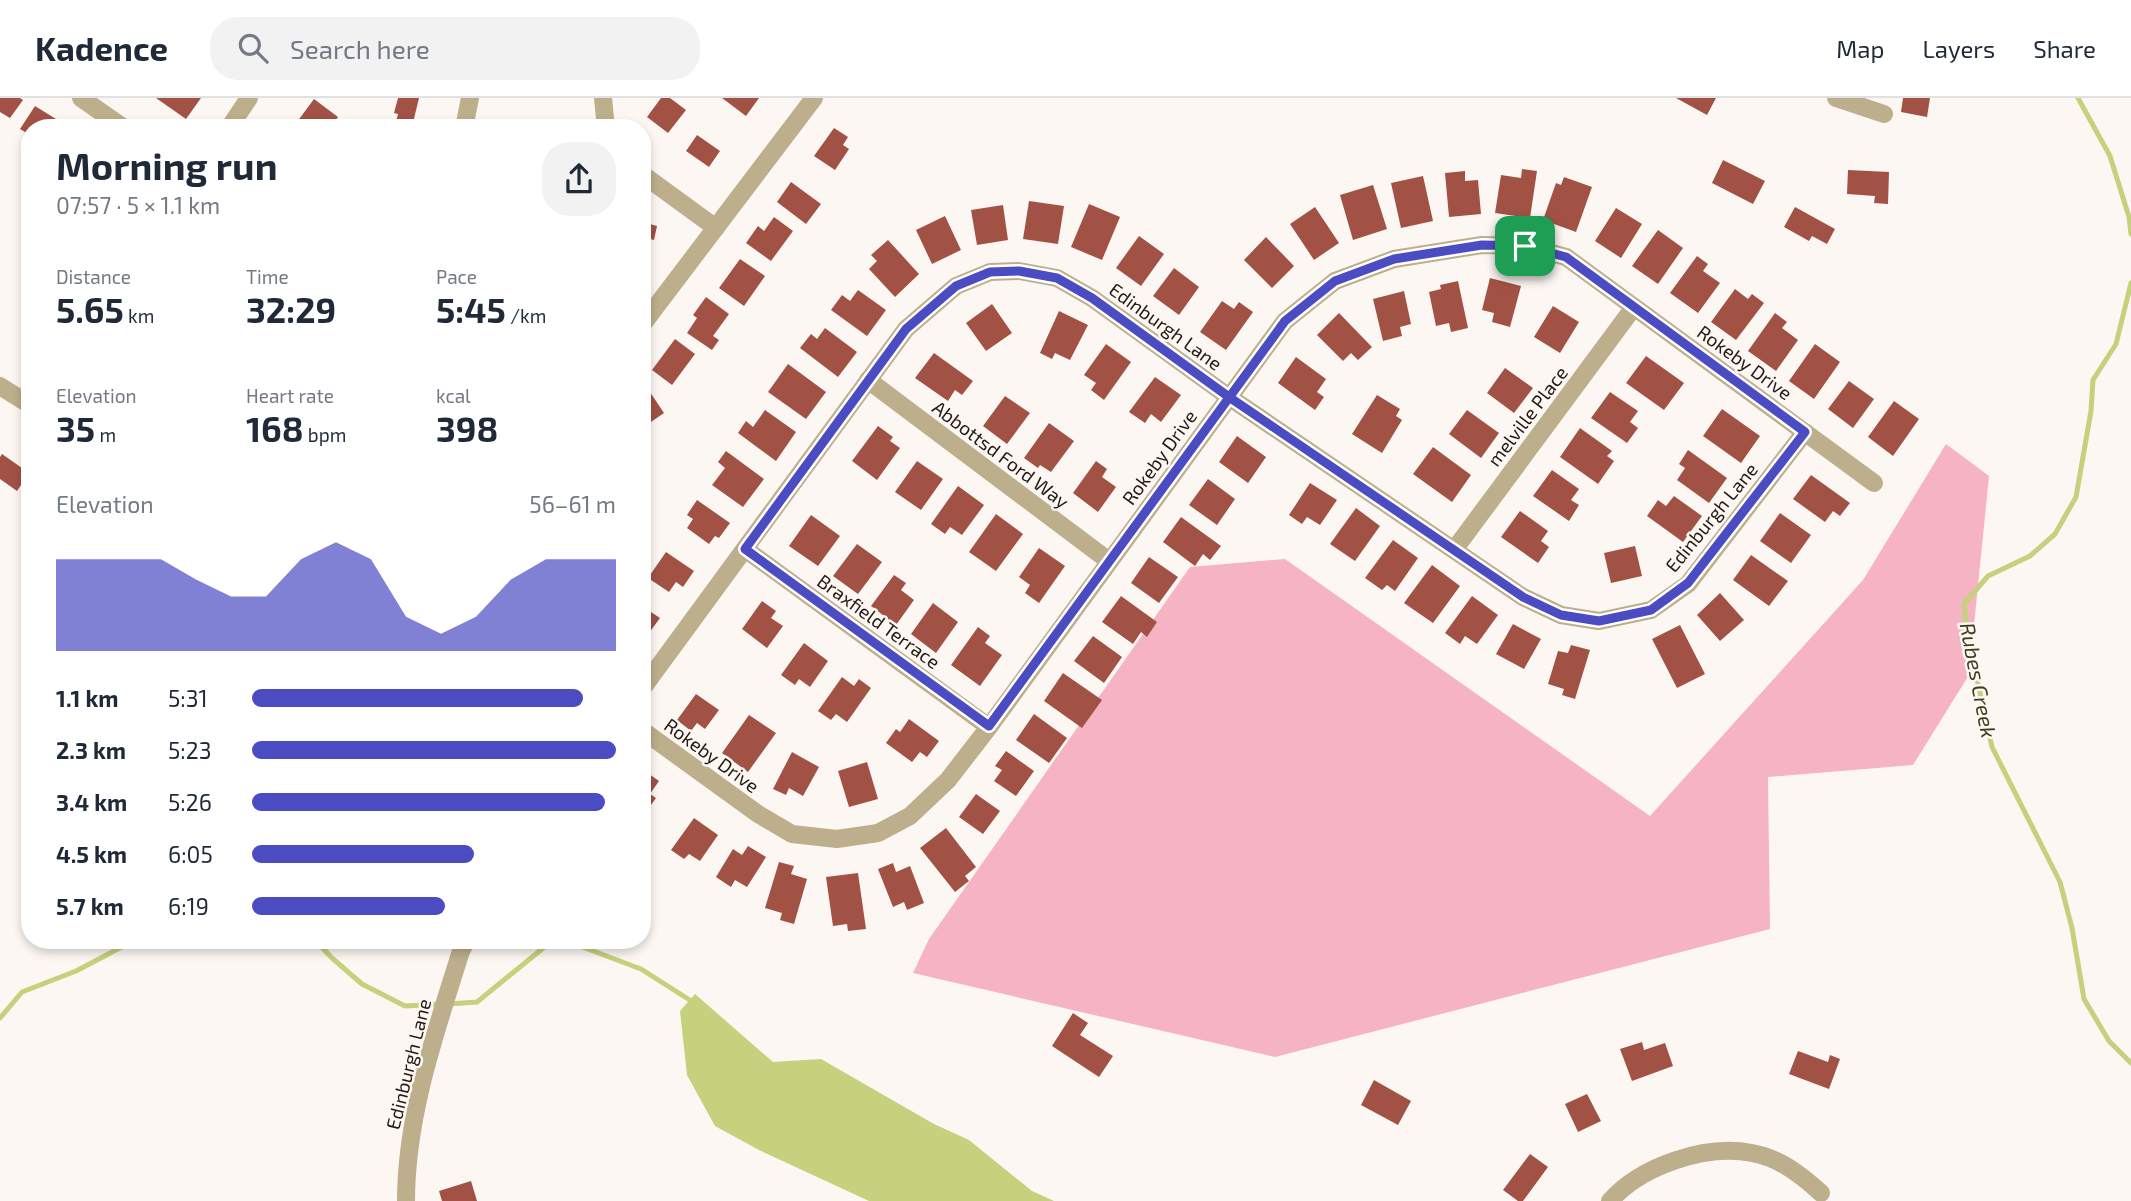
<!DOCTYPE html>
<meta charset="utf-8">
<style>
body{margin:0;font-family:"Exo 2",sans-serif;background:#f2f2f3;color:#1f2937;height:100vh;display:flex;flex-direction:column;font-size:26px;white-space:nowrap}
*{box-sizing:border-box;margin:0}
p{font-size:23px;color:#747a83}
.icon{flex:none;width:38px;height:38px;fill:none;stroke:currentColor;stroke-width:2;stroke-linecap:round;stroke-linejoin:round}
.map{position:relative;flex:1;overflow:hidden}
.sheet{position:absolute;left:21px;top:21px;width:630px;height:830px;display:flex;flex-direction:column;background:#fff;border-radius:28px;box-shadow:0 4px 10px #0003}
.sheet>*{flex:none}
.pin{position:absolute;display:grid;place-items:center;width:60px;height:60px;color:#fff;margin:-30px;border-radius:14px;box-shadow:0 4px 10px #0006}
.round{display:grid;place-items:center;flex:none;width:74px;height:74px;border-radius:28px;background:#f2f2f3}
.head{display:flex;align-items:center;justify-content:space-between;height:119px;padding:0 35px}
h1{font-size:38px;font-weight:700;line-height:52px}
.metrics{display:grid;grid-template-columns:repeat(3,1fr);gap:10px;height:119px;padding:7px 35px}
.metrics div{display:grid;align-content:center}
.metrics b{font-size:35px;font-weight:700}
.metrics small{font-size:19px;font-weight:400}
.metrics p{font-size:19px}
.chart{height:196px;padding:14px 35px}
.chart p{display:flex;justify-content:space-between}
.chart svg{width:100%;height:126px;margin-top:7px;fill:#4b4cc2;opacity:.7}
ul{padding:0 35px;list-style:none;font-size:23px}
li{display:grid;grid-template-columns:112px 84px 1fr;align-items:center;height:52px}
li i{height:18px;border-radius:9px;background:#4b4cc2}
header{display:flex;align-items:center;gap:42px;box-sizing:border-box;height:98px;padding:0 35px;background:#fff;border-bottom:2px solid #e0e1e3}
header strong{font-size:33px}
nav{display:flex;gap:38px;margin-inline-start:auto;font-size:24px}
.search{width:490px;height:63px;background:#f2f2f3;display:flex;align-items:center;gap:18px;box-sizing:border-box;padding:0 24px;border-radius:28px;color:#747a83;font-size:26px}
.map>svg:first-child{display:block}
</style>
<header>
<strong>Kadence</strong>
<div class="search"><svg class="icon" aria-label="search" viewBox="0 0 24 24"><circle cx="10" cy="10" r="6"/><path d="M15 15l6 6"/></svg>Search here</div>
<nav><a>Map</a><a>Layers</a><a>Share</a></nav>
</header>
<div class="map">
<svg width="2131" height="1103" viewBox="0 0 2131 1103">
<rect width="100%" height="100%" fill="#fcf7f3"/>
<path fill="#f5b3c4" d="M1946,346L1989,378L1969,577L1913,667L1768,679L1770,831L1275,959L913,875L929,841L1190,469L1285,461L1650,718L1863,482Z"/>
<path fill="#c5d17d" d="M695,896L773,964L821,961L934,1026L969,1042L1032,1093L1054,1103H869L759,1052L715,1028L687,977L680,913Z"/>
<g fill="none" stroke-linecap="round" stroke-linejoin="round">
<path stroke="#c5d17d" stroke-width="5" d="M2078,0L2110,58L2129,119L2131,136
M2131,185L2116,246L2093,282L2091,313L2076,399L2055,436L2030,458L1988,478L1964,506L1968,541L1992,649L2060,784L2072,830L2084,901L2109,943L2131,965
M315,842L332,860L362,886L405,908L439,906
M564,842L641,871L696,906
M449,906L477,904L553,842
M0,920L22,894L76,873L135,842"/>
</g>
<path fill="#a25244" d="M0,0H20L23,2L10,20L0,14Z
M156,0H201L186,21Z
M398,0H419L412,29L396,24L398,16L394,15Z
M661,0H670L686,12L668,35L647,19Z
M722,0H759L746,18Z
M1676,0H1716L1707,17Z
M1903,0H1930L1927,19L1901,14Z
M314,1L338,19L330,30H297L294,28Z
M35,8L56,21L50,30H30V37L20,31Z
M834,30L848,39L843,47L849,51L835,72L814,58Z
M697,37L720,53L709,69L686,53Z
M1723,62L1765,83L1753,106L1712,85Z
M1522,71L1537,73L1530,120L1495,115L1501,77L1521,80Z
M1848,72L1889,74L1888,106L1874,105L1875,98L1847,96Z
M1465,73V83L1478,82L1481,116L1449,119L1445,75Z
M1423,78L1433,123L1401,130L1391,85Z
M1564,79L1592,89L1576,134L1543,122L1556,85L1561,87Z
M791,84L821,106L806,126L777,104Z
M1373,87L1387,131L1353,142L1340,97Z
M1029,103L1064,108L1058,146L1023,141Z
M1089,106L1120,119L1102,162L1071,149Z
M1003,107L1008,142L977,147L971,112Z
M1315,109L1339,145L1314,162L1290,126Z
M1795,109L1835,131L1827,146L1812,138L1809,143L1784,129Z
M1616,110L1642,126L1621,160L1595,143Z
M642,115L648,116L646,125L657,128L654,142L642,139Z
M945,118L961,152L932,166L916,132Z
M774,119L793,133L771,163L746,145L758,128L764,133Z
M1658,132L1683,150L1658,186L1632,168Z
M1139,138L1164,156L1141,188L1116,170Z
M1266,139L1294,168L1272,190L1244,162Z
M888,142L919,176L895,199L869,171L877,163L871,157Z
M1697,158L1708,166L1703,173L1720,185L1698,215L1670,195Z
M740,161L765,178L744,208L719,190Z
M1174,170L1199,189L1179,217L1153,198Z
M1490,180L1521,188L1510,229L1492,224L1494,215L1482,212Z
M1458,183L1468,230L1451,234L1449,225L1436,228L1429,194L1441,191L1440,187Z
M1735,191L1748,201L1752,196L1764,205L1736,242L1711,224Z
M858,192L886,212L867,238L831,212L842,197L850,203Z
M1404,193L1411,226L1400,229L1402,238L1383,243L1373,201Z
M706,199L729,216L713,238L719,242L712,252L687,235L697,220L693,217Z
M1222,203L1234,211L1239,204L1253,214L1226,252L1200,234Z
M992,206L1012,235L986,253L966,225Z
M1553,208L1579,224L1560,255L1534,239Z
M1059,213L1088,227L1070,262L1055,255L1052,261L1040,255Z
M1339,215L1372,249L1358,262L1351,255L1343,263L1317,237Z
M1775,215L1787,224L1782,230L1798,242L1776,273L1748,253Z
M825,230L857,254L838,279L800,250L811,236L817,241Z
M675,241L695,256L672,287L652,272Z
M1106,246L1131,264L1104,302L1091,292L1096,285L1084,277Z
M1815,246L1840,264L1814,301L1789,283Z
M934,255L973,283L962,297L955,292L948,303L915,280Z
M1646,258L1684,285L1664,312L1626,285Z
M1296,259L1326,281L1317,294L1324,299L1315,312L1278,285Z
M788,266L826,294L806,321L768,294Z
M1505,270L1533,290L1514,315L1487,295Z
M1155,279L1181,297L1161,324L1151,316L1145,325L1129,314Z
M1849,283L1874,301L1853,330L1828,311Z
M650,294L664,315L642,330V299Z
M1610,294L1638,313L1630,324L1638,330L1627,345L1591,320Z
M1377,297L1400,311L1396,318L1402,322L1382,355L1352,336Z
M1005,298L1030,315L1007,346L983,328Z
M1894,303L1919,321L1893,358L1868,339Z
M1722,311L1760,338L1741,365L1703,338Z
M765,312L796,334L776,363L738,335L746,323L753,329Z
M1467,312L1499,335L1481,360L1449,336Z
M1049,325L1074,343L1051,374L1040,367L1038,370L1024,360Z
M878,328L893,339L890,343L900,350L877,382L852,363Z
M1580,330L1612,353L1607,358L1614,363L1598,386L1560,359Z
M1237,338L1266,359L1248,385L1219,364Z
M1433,349L1471,377L1452,404L1413,376Z
M1688,352L1727,380L1709,405L1677,382L1685,370L1679,366Z
M726,353L764,381L743,409L712,387L725,370L718,364Z
M2,356L29,375L17,393L0,381V359Z
M917,363L943,381L921,412L895,394Z
M1096,363L1107,371L1102,379L1116,389L1098,414L1073,395Z
M1552,372L1579,391L1571,402L1579,407L1569,423L1533,398Z
M1811,377L1850,405L1840,418L1833,413L1825,424L1793,401Z
M1208,381L1235,401L1217,427L1189,407Z
M1310,385L1337,402L1320,427L1307,419L1302,426L1289,417Z
M958,388L984,407L962,437L950,429L945,436L931,426Z
M1674,398L1702,418L1683,444L1647,418L1658,402L1666,408Z
M697,402L730,425L719,440L715,438L709,446L687,430L693,421L687,417Z
M1356,410L1380,428L1355,463L1330,446Z
M1520,413L1548,433L1541,443L1549,449L1538,465L1501,439Z
M1780,415L1811,437L1791,465L1760,443Z
M996,416L1023,436L996,473L969,454Z
M811,417L840,438L818,468L789,448Z
M1181,419L1221,448L1210,462L1203,456L1195,468L1163,444Z
M1393,442L1418,460L1395,493L1387,487L1382,492L1365,480Z
M857,446L882,464L858,496L833,478Z
M1635,448L1642,478L1611,485L1604,455Z
M1039,450L1065,468L1039,505L1025,495L1030,487L1019,479Z
M666,454L694,473L683,489L676,484L669,494L648,480Z
M1751,457L1788,483L1769,508L1733,482Z
M1149,459L1178,479L1159,505L1131,485Z
M1432,467L1460,488L1433,525L1404,505Z
M894,477L906,485L901,492L914,502L896,527L871,508Z
M1720,495L1744,522L1720,543L1697,517Z
M1121,498L1157,524L1147,539L1141,534L1133,546L1102,524Z
M1472,498L1498,517L1477,546L1465,538L1460,546L1445,535Z
M762,503L776,513L771,520L783,528L767,550L742,531Z
M933,505L958,524L936,555L911,536Z
M642,508L660,520L649,535L642,530Z
M1513,526L1541,541L1524,571L1496,556Z
M1680,527L1705,576L1677,590L1652,541Z
M978,529L990,538L985,545L1002,557L980,588L951,567Z
M1093,538L1122,559L1104,585L1074,563Z
M804,545L828,563L810,589L799,581L795,587L781,577Z
M1571,547L1590,552L1575,601L1562,597L1564,591L1548,586L1558,553L1568,555Z
M1063,575L1102,602L1082,630L1044,603Z
M842,579L854,588L859,581L871,590L847,624L836,616L831,622L818,613Z
M696,596L719,612L705,631L697,625L691,633L677,622Z
M1034,616L1067,640L1049,665L1016,642Z
M749,617L776,635L748,674L722,655Z
M909,621L939,643L927,659L920,654L912,664L886,645L896,631L900,634Z
M1006,653L1034,673L1016,698L994,683L1002,672L995,668Z
M792,654L819,669L803,698L789,690L786,697L773,691Z
M867,664L878,701L849,709L838,673Z
M642,671L659,683L650,696L656,700L646,714L642,711Z
M976,696L1000,713L983,736L959,719Z
M694,720L718,737L700,763L689,756L684,761L671,752Z
M946,730L976,769L965,778L969,783L955,794L920,750Z
M748,748L766,759L747,789L735,782L731,789L716,779L733,751L742,757Z
M779,764L794,768L791,776L807,781L794,826L780,822L782,815L765,810Z
M893,765L896,774L910,768L924,805L907,812L904,804L893,809L878,771Z
M858,775L866,831L848,833L847,826L833,828L826,779Z
M1073,915L1088,925L1080,937L1113,958L1099,979L1052,948Z
M1642,944L1644,952L1665,945L1673,968L1632,983L1620,951Z
M1798,953L1828,964L1830,957L1840,961L1829,991L1789,976Z
M1374,982L1411,1003L1398,1027L1361,1007Z
M1587,996L1601,1023L1578,1034L1565,1006Z
M1530,1056L1548,1069L1523,1103H1518L1503,1092Z
M471,1083L477,1103H442L439,1093Z"/>
<g fill="none" stroke-linecap="round" stroke-linejoin="round">
<path stroke="#bdae8c" stroke-width="18" d="M81,0L124,30
M603,0L606,30
M1836,0L1884,16
M229,30L249,0
M464,30L470,0
M642,76L716,130
M642,227L814,0
M868,282L1109,463
M0,288L30,307
M745,451L989,629
M1454,452L1634,209
M642,591L906,231L956,188L990,174L1019,173L1057,180L1092,200L1229,299L1523,499L1561,517L1599,523L1651,512L1688,486L1805,334
M642,632L758,716L792,736L837,741L878,735L910,718L948,682L989,629L1285,223L1335,183L1394,161L1482,147L1525,148L1566,159L1874,385
M406,1103C406,1017 436,933 461,853L467,842
M1610,1103C1641,1068 1705,1046 1752,1055C1780,1060 1801,1077 1821,1095"/>
</g>
<g fill="none" stroke-linecap="round" stroke-linejoin="round">
<g stroke="#fff" stroke-width="14">
<path id="route" d="M1525,148L1482,147L1394,161L1335,183L1285,223L989,628L745,451L906,231L956,188L990,174L1019,173L1057,180L1092,200L1229,299L1523,499L1561,517L1599,523L1651,512L1688,485L1805,334L1566,159L1525,148"/>
</g>
<use href="#route" stroke="#4b4cc2" stroke-width="9"/>
</g>
<g text-anchor="middle" dominant-baseline="central" stroke-width="5" stroke-linejoin="round" paint-order="stroke">
<g font-size="19" fill="#241a13" stroke="#fcf7f3">
<text transform="translate(1166 228) rotate(36)">Edinburgh Lane</text>
<text transform="translate(1745 264) rotate(36)">Rokeby Drive</text>
<text transform="translate(1527 318) rotate(-53)">melville Place</text>
<text transform="translate(1001 356) rotate(37)">Abbottsd Ford Way</text>
<text transform="translate(1159 359) rotate(-54)">Rokeby Drive</text>
<text transform="translate(1711 419) rotate(-51)">Edinburgh Lane</text>
<text transform="translate(879 523) rotate(36)">Braxfield Terrace</text>
<text transform="translate(712 657) rotate(36)">Rokeby Drive</text>
<text transform="translate(408 966) rotate(-76)">Edinburgh Lane</text>
</g>
<g font-size="21" font-style="italic" fill="#393e1a" stroke="#fcf7f3">
<text transform="translate(1979 582) rotate(79)">Rubes Creek</text>
</g>
</g>
</svg>
<div class="pin" style="left:1525px;top:148px;background:#1e9e55"><svg class="icon" aria-label="arrive" viewBox="0 0 24 24"><path d="M6 21V4h12l-3 4 3 4H6"/></svg></div>
<section class="sheet">
<div class="head"><div><h1>Morning run</h1><p>07:57 · 5 × 1.1 km</p></div><a class="round"><svg class="icon" aria-label="share" viewBox="0 0 24 24"><path d="M12 15V3M7 8l5-5 5 5M5 13v7h14v-7"/></svg></a></div>
<div class="metrics">
<div><p>Distance</p><b>5.65<small> km</small></b></div>
<div><p>Time</p><b>32:29</b></div>
<div><p>Pace</p><b>5:45<small> /km</small></b></div>
</div>
<div class="metrics">
<div><p>Elevation</p><b>35<small> m</small></b></div>
<div><p>Heart rate</p><b>168<small> bpm</small></b></div>
<div><p>kcal</p><b>398</b></div>
</div>
<div class="chart"><p><span>Elevation</span>56–61 m</p>
<svg viewBox="0 0 160 44" preserveAspectRatio="none"><path d="M0 44V12L10 12L20 12L30 12L40 19L50 25L60 25L70 12L80 6L90 12L100 32L110 38L120 32L130 19L140 12L150 12L160 12V44z"/></svg>
</div>
<ul>
<li><b>1.1 km</b>5:31<i style="width:91%"></i></li>
<li><b>2.3 km</b>5:23<i style="width:100%"></i></li>
<li><b>3.4 km</b>5:26<i style="width:97%"></i></li>
<li><b>4.5 km</b>6:05<i style="width:61%"></i></li>
<li><b>5.7 km</b>6:19<i style="width:53%"></i></li>
</ul>
</section>
</div>
